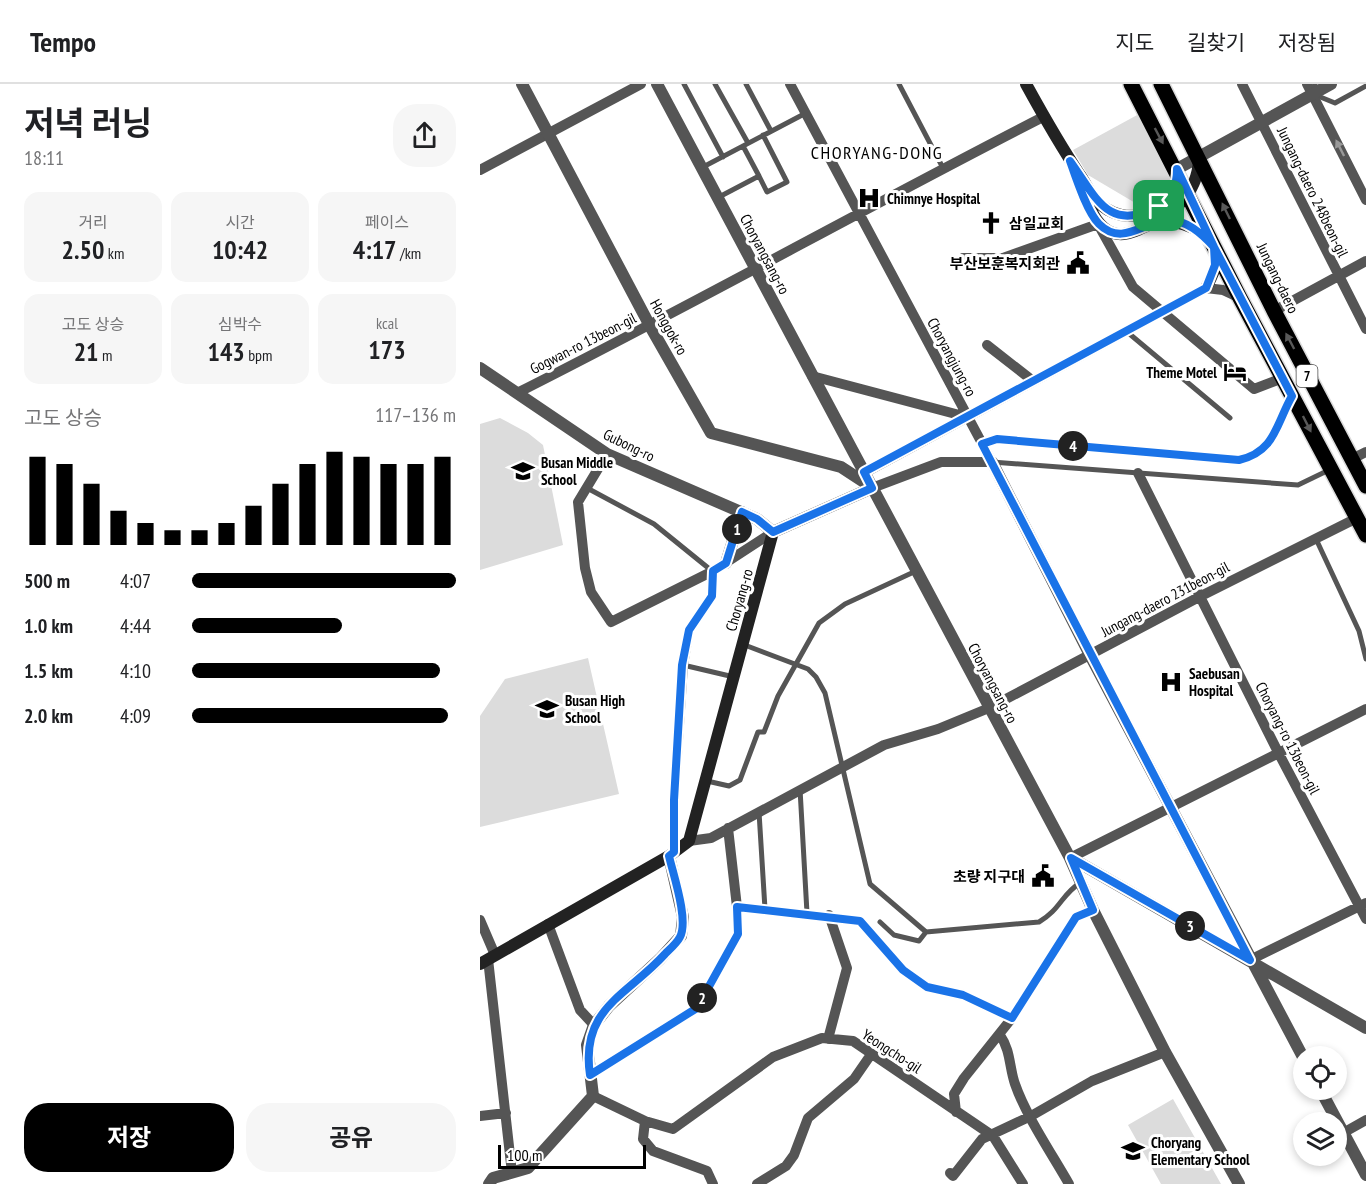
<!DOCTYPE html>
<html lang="ko">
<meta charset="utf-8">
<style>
body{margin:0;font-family:"PT Sans Narrow","Noto Sans KR",sans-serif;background:#f6f6f6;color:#202124;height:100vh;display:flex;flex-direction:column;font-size:22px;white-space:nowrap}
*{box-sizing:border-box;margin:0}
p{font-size:20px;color:#757577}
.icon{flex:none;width:33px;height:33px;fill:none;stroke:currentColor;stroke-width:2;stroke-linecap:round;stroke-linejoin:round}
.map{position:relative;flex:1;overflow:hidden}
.details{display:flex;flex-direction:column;background:#fff;width:480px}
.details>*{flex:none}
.controls{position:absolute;left:813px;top:962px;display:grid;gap:12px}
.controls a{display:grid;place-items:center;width:54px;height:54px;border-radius:50%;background:#fff;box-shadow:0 3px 9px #0003;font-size:30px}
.scale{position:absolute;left:18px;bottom:15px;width:148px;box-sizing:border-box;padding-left:6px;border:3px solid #000;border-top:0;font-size:16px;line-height:21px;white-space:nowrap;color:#000;-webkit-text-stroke:4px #fff;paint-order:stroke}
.pin{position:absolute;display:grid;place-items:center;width:51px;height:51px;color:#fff;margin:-26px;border-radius:12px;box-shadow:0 3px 9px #0006}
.km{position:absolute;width:30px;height:30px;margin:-15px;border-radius:50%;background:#222;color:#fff;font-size:16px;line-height:30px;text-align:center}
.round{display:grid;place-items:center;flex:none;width:63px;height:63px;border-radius:24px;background:#f6f6f6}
.head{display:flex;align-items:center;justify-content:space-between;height:102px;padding:0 24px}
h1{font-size:33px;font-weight:700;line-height:45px}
.metrics{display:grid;grid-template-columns:repeat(3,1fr);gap:9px;height:102px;padding:6px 24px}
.metrics div{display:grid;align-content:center;border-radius:15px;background:#f6f6f6;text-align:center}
.metrics b{font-size:26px;font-weight:700}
.metrics small{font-size:16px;font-weight:400}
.metrics p{font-size:16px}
.chart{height:168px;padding:12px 24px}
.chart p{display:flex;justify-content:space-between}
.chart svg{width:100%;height:108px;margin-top:6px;stroke:#000;stroke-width:6}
.action{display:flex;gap:12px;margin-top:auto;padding:12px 24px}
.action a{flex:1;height:69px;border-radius:24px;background:#000;color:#fff;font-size:24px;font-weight:700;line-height:69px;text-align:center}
.action a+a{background:#f6f6f6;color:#202124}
ul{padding:0 24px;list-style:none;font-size:20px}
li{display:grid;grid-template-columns:96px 72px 1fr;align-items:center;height:45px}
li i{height:15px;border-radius:8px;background:#000}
header{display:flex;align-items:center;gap:36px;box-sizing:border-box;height:84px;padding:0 30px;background:#fff;border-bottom:2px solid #e0e0e0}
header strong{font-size:28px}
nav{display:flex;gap:33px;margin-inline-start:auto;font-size:21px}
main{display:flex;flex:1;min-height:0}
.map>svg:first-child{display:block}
</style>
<header>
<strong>Tempo</strong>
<nav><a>지도</a><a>길찾기</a><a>저장됨</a></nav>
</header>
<main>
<section class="details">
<div class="head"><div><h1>저녁 러닝</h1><p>18:11</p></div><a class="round"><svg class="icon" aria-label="share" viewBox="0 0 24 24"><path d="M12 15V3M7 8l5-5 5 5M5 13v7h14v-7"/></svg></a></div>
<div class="metrics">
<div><p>거리</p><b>2.50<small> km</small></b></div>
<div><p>시간</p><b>10:42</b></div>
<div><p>페이스</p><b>4:17<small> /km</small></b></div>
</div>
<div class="metrics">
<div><p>고도 상승</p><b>21<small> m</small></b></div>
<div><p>심박수</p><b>143<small> bpm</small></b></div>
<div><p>kcal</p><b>173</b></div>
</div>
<div class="chart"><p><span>고도 상승</span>117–136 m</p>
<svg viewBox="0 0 160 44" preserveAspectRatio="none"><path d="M5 44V8M15 44V11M25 44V19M35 44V30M45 44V35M55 44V38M65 44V38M75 44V35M85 44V28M95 44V19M105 44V11M115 44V6M125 44V8M135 44V11M145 44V11M155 44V8"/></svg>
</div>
<ul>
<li><b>500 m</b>4:07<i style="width:100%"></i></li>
<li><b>1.0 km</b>4:44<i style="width:57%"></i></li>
<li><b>1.5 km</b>4:10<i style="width:94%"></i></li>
<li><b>2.0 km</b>4:09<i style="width:97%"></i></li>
</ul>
<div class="action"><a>저장</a><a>공유</a></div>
</section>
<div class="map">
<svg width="886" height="1100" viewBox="0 0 886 1100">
<rect width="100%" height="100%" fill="#fff"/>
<path fill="#dcdcdc" d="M659,30L693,96L686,109L669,120H657L608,91L593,66Z
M20,334L48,349L63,361L83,461L0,486V340Z
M108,574L139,710L0,743V632L25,595Z
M693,1015L741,1100H681L648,1041Z"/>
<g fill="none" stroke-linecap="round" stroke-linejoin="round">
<g stroke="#dbdbdb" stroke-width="18">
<path id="primary" d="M651,0L760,214L886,451
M681,0L794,227L886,402"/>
</g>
<path stroke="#555" stroke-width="5" d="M204,0L243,73
M235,0L268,59
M266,0L291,47
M419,0L463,84
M835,0L833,10L855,19L886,2
M223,83L326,29
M279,92L287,108L307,98L283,51
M239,113L279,92L263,62
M646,247L750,334
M512,378L818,401L849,386
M107,404L174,440L232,487
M836,455L879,547L886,575
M262,560L328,585L336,593L345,609L390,800L446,848L559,838C580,826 582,810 600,799
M203,581L254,593
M227,697L249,702L260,696L278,648H284L298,612L339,539L365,520L436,487
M320,705L327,829
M279,728L285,825
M400,838L414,851L439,857L446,848"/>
<path stroke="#555" stroke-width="10" d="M310,0L512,378H461L392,404
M762,0L886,245
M827,0L886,116
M0,86L161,0
M483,174H523L618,140L653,203L774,305L803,294
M794,227L886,177
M507,261L553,297
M332,292L487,333
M37,309C214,220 387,123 563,33
M502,360L517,355L759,376C795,368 796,340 812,312
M127,370L98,418L105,484L111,508L131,538L233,487L293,448
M872,375L886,368
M384,389L726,204L743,206L758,213
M658,389L798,668L886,835
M209,757L231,754L404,661L458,645L509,624L719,513L877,434
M194,768V716L203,581L209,546L232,512L233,487
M590,774L886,625
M257,823L380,837L423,886L447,903L483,911L532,934
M0,836L15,871
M68,840L100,926L114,941
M8,875L32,1089
M770,876L886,819
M520,951C531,967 529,983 535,1000C546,1032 572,1070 589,1100
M348,955L367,884L349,831
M110,991L217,924L258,850L257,823L248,744
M113,1012L165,1037L193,1045L293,973L342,954L373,957L513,1052L543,1100
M476,1028L474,1010L484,994L532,934L596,833L613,826
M0,1032L26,1029
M165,1037L163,1055L173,1067L227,1087L233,1100
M863,1049L886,1036
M470,1089L473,1092L502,1055L551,1032L612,997L685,968
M277,1100L306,1082L314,1071L328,1034L374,995L392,969"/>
<path stroke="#555" stroke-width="12" d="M42,0L170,242L231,349L361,383L390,402
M177,0L590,774L613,826L685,968L759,1100
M697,85L851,0
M0,284L127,370L277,435L293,448
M512,378L610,571L824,975
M246,479L262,428
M591,774L886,944
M840,1005L886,1091
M9,1100L13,1094L48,1084L113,1012L107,961L114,941L129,922L180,875L201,852L203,833L189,772"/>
<path stroke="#222" stroke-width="12" d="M546,0C563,31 580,61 600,91C607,101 611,113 621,121C637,134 656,135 672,125C687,117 697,107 697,90
M603,109C610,123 616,143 633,149C643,152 650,149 660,145C690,133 718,111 719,75
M679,138C699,134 734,148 736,172C737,183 731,194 726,204
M0,880L189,772L209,757L293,448L392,404"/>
<use href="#primary" stroke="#000" stroke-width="15"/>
</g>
<defs><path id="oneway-solid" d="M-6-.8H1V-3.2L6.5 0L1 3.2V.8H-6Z" transform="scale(1.5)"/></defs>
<g fill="#595959">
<use href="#oneway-solid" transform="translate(679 52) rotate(62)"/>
<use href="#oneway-solid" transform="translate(746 127) rotate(-116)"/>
<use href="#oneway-solid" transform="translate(810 257) rotate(-118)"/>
<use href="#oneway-solid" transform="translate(827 340) rotate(63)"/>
</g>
<use fill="#999" href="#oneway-solid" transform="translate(860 64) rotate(-117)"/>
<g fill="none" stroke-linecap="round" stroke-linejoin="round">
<g stroke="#fff" stroke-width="12">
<path id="route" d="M679,122C692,110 697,103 697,85L734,163L735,181L726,204L384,388L392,404L293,448L277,435L262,428L246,479L233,487L232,512L209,546L202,581L194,716V768L189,772C193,790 209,836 200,853C197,859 190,865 185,870C147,912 100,924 110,991L217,924L258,850L257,823L380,837L423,886L447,903L483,911L532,934L596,833L613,826L591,774L770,876L502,360L517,355L759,376C795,368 796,340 812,312L734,163C722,150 706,135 687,136C663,138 642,163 619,140C607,128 596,94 590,77C616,113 628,150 679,122"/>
</g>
<use href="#route" stroke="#1a73e8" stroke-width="8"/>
</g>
<defs>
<g id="hospital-bare" transform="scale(1.8)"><path d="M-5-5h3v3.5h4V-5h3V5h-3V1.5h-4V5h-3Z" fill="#000" stroke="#fff" stroke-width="2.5" paint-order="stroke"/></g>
<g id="church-bare" transform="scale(1.8)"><path d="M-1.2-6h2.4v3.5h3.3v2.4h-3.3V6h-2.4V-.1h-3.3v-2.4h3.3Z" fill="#000" stroke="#fff" stroke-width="2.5" paint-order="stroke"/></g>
<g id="civic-bare" transform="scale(1.8)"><path d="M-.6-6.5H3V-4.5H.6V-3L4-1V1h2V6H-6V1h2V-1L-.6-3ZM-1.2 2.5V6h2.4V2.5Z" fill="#000" stroke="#fff" stroke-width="2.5" paint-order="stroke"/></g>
<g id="hotel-bare" transform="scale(1.8)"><path d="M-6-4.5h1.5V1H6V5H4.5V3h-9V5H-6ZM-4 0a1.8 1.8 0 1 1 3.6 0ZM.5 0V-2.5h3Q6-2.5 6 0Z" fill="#000" stroke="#fff" stroke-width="2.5" paint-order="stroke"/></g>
<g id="school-bare" transform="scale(1.8)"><path d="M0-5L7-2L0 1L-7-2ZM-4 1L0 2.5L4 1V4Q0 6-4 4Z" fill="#000" stroke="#fff" stroke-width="2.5" paint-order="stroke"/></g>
</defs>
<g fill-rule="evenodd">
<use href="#hospital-bare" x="389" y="114"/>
<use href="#church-bare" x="511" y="139"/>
<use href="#civic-bare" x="598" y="179"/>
<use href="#hotel-bare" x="755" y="288"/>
<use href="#school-bare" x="43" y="387"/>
<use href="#hospital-bare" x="691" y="598"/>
<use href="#school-bare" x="67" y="625"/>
<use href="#civic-bare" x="563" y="792"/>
<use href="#school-bare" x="653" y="1067"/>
</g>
<g text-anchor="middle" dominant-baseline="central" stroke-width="6" stroke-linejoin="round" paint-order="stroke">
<rect fill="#fff" stroke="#4c4c4c" stroke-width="1.5" x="816.5" y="281" width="21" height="22" rx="4.5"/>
<g font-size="14" font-weight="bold" fill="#000">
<text x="827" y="292">7</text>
</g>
<g font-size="15" fill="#000" stroke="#fff">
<text transform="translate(833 108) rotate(64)">Jungang-daero 248beon-gil</text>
<text transform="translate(285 170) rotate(62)">Choryangsang-ro</text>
<text transform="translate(798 194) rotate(64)">Jungang-daero</text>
<text transform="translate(189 243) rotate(61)">Honggok-ro</text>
<text transform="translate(103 259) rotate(-27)">Gogwan-ro 13beon-gil</text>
<text transform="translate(472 273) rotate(62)">Choryangjung-ro</text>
<text transform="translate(149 361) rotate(26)">Gubong-ro</text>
<text transform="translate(685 515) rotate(-28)">Jungang-daero 231beon-gil</text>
<text transform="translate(259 516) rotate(-74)">Choryang-ro</text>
<text transform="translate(513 599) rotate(62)">Choryangsang-ro</text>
<text transform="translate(808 654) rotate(63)">Choryang-ro 13beon-gil</text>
<text transform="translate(412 967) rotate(33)">Yeongcho-gil</text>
</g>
<g font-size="15" font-weight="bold" fill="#000" stroke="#fff" text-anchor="start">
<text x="407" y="114">Chimnye Hospital</text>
<text x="529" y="139">삼일교회</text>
<text x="580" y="179" text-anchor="end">부산보훈복지회관</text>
<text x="737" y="288" text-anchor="end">Theme Motel</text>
<text x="61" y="378">Busan Middle<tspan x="61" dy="17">School</tspan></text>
<text x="709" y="589">Saebusan<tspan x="709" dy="17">Hospital</tspan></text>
<text x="85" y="616">Busan High<tspan x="85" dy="17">School</tspan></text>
<text x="545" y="792" text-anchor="end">초량 지구대</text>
<text x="671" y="1058">Choryang<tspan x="671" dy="17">Elementary School</tspan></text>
</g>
<g font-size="18" letter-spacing="1.5" fill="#000" stroke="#fff">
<text x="397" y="68">CHORYANG-DONG</text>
</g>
</g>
</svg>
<div class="controls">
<a><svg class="icon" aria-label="locate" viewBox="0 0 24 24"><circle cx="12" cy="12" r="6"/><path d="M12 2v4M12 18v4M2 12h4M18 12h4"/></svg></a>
<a><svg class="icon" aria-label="layers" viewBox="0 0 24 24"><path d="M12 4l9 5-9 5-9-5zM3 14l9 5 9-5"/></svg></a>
</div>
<div class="scale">100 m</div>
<div class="pin" style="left:679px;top:122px;background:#1e9e55"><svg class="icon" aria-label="arrive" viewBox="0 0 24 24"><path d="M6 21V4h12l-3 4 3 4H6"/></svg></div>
<b class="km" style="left:257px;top:445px">1</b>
<b class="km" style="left:222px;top:914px">2</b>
<b class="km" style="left:710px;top:842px">3</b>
<b class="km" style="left:593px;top:362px">4</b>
</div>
</main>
